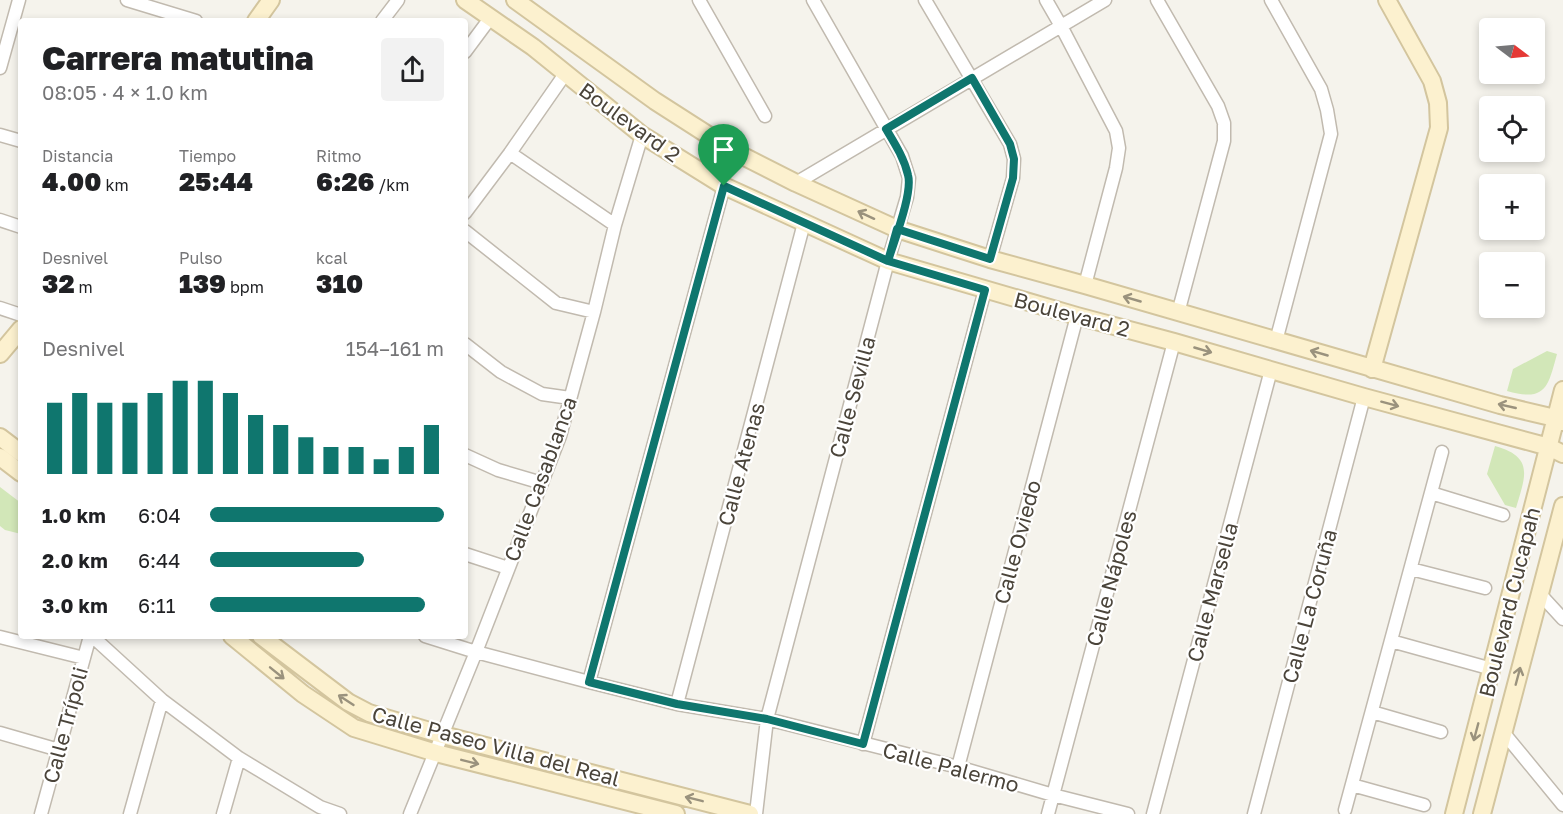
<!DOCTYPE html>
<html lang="es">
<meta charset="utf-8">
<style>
body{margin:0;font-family:"Golos Text",sans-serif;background:#f2f2f2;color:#202124;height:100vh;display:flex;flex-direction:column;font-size:22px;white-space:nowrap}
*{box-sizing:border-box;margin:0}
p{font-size:20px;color:#757577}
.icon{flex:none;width:33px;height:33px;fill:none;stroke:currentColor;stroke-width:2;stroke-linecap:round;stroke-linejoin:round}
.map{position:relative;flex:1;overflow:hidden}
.details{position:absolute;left:18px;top:18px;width:450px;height:621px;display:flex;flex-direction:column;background:#fff;border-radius:6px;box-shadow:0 3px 9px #0003}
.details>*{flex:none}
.needle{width:39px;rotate:106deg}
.tools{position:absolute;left:1479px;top:18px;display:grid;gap:12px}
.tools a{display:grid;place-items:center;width:66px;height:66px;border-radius:6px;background:#fff;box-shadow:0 3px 9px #0003;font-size:30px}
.pin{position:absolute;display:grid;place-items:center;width:51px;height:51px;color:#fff;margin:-62px -26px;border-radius:50% 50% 50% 0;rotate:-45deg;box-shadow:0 0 6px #0007}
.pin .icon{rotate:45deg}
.round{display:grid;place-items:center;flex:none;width:63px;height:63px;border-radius:6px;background:#f2f2f2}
.overview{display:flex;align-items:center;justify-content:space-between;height:102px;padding:0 24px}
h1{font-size:33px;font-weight:800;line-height:45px}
.figures{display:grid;grid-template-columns:repeat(3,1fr);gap:9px;height:102px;padding:6px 24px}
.figures div{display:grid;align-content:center}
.figures b{font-size:26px;font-weight:800}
.figures small{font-size:16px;font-weight:400}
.figures p{font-size:16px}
.chart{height:168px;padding:12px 24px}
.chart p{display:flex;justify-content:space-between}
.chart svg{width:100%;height:108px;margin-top:6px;stroke:#0f766e;stroke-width:6}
ul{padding:0 24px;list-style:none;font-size:20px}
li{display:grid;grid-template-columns:96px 72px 1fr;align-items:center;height:45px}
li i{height:15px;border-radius:8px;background:#0f766e}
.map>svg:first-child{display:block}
</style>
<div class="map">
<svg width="1563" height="814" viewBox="0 0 1563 814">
<rect width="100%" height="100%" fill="#f5f3ec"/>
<path fill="#d2e7b8" d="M1547,351L1557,354C1548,387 1546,402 1507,391L1513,369Z
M1495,446C1535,457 1525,477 1516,508L1505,505L1487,474Z
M0,487L21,503V534L5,530L0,526Z"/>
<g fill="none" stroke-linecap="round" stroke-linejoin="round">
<g stroke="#c1baaf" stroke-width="15">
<path id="street" d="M127,0L196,21
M699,0L765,116
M925,0L1010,144L1014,159L1013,178L990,259
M1046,0L1061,26L1116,131L1119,148L1116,168L1085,285
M1157,0L1218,106L1224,123V141L1178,313
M1271,0L1321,89L1327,110L1331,134L1276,341
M382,21L398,0
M465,52L491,17
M0,68L19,0
M0,135L21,141
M510,153L615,225
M796,183L1105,0
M465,213L510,153L565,74
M0,220L21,227
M465,231L556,303L594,312
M0,308L21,315
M465,344L501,372L542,394L570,398
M465,455L498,470L542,483
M1431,493L1503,515
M465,554L508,568
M1411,569L1485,588
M1540,594L1563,619
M92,636L162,700L239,758L320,807L340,814
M425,636L476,652L589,682L677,704L767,719L958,767L1053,795L1128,814
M0,637L84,658
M1391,641L1492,669
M589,682L724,186
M677,704L804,223
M1372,712L1441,732
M1503,732L1563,805
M0,733L59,750
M863,744L985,290
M958,767L1077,316
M1352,785L1424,805
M1345,810L1442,452
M41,814L90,636
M130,814L162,700
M223,814L239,758
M410,814L476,652L560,436L594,312L615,225L642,135
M756,814L767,719L888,261L907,197L909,178L902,156L813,0
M1048,814L1174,342
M1153,814L1271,370
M1254,814L1364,397"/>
</g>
<g stroke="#d3c59e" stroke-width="20">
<path id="secondary" d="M465,0L533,47L642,135L724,186L888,261L1077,316L1174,342L1364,397L1549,447L1563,454
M515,0L655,101L733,151L796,183L897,229L990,259L1085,285L1500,405L1555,418L1563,422
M256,21L271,0
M0,354L21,329
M1372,369L1439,128L1438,103L1432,81L1387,0
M0,437L21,453
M0,457L21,473
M232,636L303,694L354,728L436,753L676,814
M261,636L348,702L369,713L443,735L750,814
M1454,814L1563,390
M1482,814L1563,506"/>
</g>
<use href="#street" stroke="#fff" stroke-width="12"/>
<use href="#secondary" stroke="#fcf1cf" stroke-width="16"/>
</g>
<defs><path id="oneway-shaft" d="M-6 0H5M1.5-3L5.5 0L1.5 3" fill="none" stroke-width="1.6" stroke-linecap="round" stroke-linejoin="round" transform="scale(1.5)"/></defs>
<g stroke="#9a927d">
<use href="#oneway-shaft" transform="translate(866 215) rotate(-155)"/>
<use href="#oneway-shaft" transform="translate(1132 299) rotate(-164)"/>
<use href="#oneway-shaft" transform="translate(1203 350) rotate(16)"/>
<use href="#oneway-shaft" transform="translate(1319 353) rotate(-164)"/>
<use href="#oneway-shaft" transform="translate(1390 404) rotate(15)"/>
<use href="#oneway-shaft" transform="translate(1507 406) rotate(-167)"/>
<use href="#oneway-shaft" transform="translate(277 673) rotate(39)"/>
<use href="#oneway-shaft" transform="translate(1518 676) rotate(-75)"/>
<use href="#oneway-shaft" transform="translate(346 700) rotate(-147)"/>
<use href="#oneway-shaft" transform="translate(1476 732) rotate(105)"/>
<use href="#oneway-shaft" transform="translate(470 762) rotate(14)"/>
<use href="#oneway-shaft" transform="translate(694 799) rotate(-166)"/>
</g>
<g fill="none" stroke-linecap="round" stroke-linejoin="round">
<g stroke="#fff" stroke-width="12">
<path id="route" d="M724,186L589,682L677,704L767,719L863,744L985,290L888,261L897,229L990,259L1013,178L1014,159L1010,144L972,78L886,129C895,144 904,158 908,175C913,193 894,241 888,261L724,186"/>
</g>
<use href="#route" stroke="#0f766e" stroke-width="8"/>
</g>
<g text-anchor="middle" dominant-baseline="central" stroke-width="4.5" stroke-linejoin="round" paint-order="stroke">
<g font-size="21" fill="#4a443a" stroke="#fff">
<text transform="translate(630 122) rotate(36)">Boulevard 2</text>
<text transform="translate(1072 314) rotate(15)">Boulevard 2</text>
<text transform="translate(852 397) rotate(-75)">Calle Sevilla</text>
<text transform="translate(741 464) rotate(-75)">Calle Atenas</text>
<text transform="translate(540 479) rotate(-70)">Calle Casablanca</text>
<text transform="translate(1017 542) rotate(-75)">Calle Oviedo</text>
<text transform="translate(1111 578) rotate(-75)">Calle Nápoles</text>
<text transform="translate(1212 592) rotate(-75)">Calle Marsella</text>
<text transform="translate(1509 602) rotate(-76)">Boulevard Cucapah</text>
<text transform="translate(1309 606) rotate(-75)">Calle La Coruña</text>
<text transform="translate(65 725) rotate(-75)">Calle Trípoli</text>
<text transform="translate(496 746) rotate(15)">Calle Paseo Villa del Real</text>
<text transform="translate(951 767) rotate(15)">Calle Palermo</text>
</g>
</g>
</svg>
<div class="tools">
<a><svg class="needle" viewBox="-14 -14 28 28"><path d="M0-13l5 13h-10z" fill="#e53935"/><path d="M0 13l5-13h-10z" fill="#757577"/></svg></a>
<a><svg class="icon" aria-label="locate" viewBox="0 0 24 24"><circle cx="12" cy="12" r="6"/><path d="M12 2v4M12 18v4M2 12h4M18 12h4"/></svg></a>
<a>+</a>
<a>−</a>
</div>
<div class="pin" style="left:724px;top:186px;background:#1e9e55"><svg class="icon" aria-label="arrive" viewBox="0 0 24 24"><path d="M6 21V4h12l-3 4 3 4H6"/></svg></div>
<section class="details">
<div class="overview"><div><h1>Carrera matutina</h1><p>08:05 · 4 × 1.0 km</p></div><a class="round"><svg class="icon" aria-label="share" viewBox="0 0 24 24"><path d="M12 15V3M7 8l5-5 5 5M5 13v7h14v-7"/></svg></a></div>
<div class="figures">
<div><p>Distancia</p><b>4.00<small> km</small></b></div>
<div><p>Tiempo</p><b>25:44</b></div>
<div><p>Ritmo</p><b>6:26<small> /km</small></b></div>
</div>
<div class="figures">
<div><p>Desnivel</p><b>32<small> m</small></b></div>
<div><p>Pulso</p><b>139<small> bpm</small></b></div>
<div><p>kcal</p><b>310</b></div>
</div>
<div class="chart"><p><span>Desnivel</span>154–161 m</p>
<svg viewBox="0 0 160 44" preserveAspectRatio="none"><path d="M5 44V15M15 44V11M25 44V15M35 44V15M45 44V11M55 44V6M65 44V6M75 44V11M85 44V20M95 44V24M105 44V29M115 44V33M125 44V33M135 44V38M145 44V33M155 44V24"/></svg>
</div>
<ul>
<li><b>1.0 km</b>6:04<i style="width:100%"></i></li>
<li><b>2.0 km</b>6:44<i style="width:66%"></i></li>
<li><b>3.0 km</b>6:11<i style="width:92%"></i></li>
</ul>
</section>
</div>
